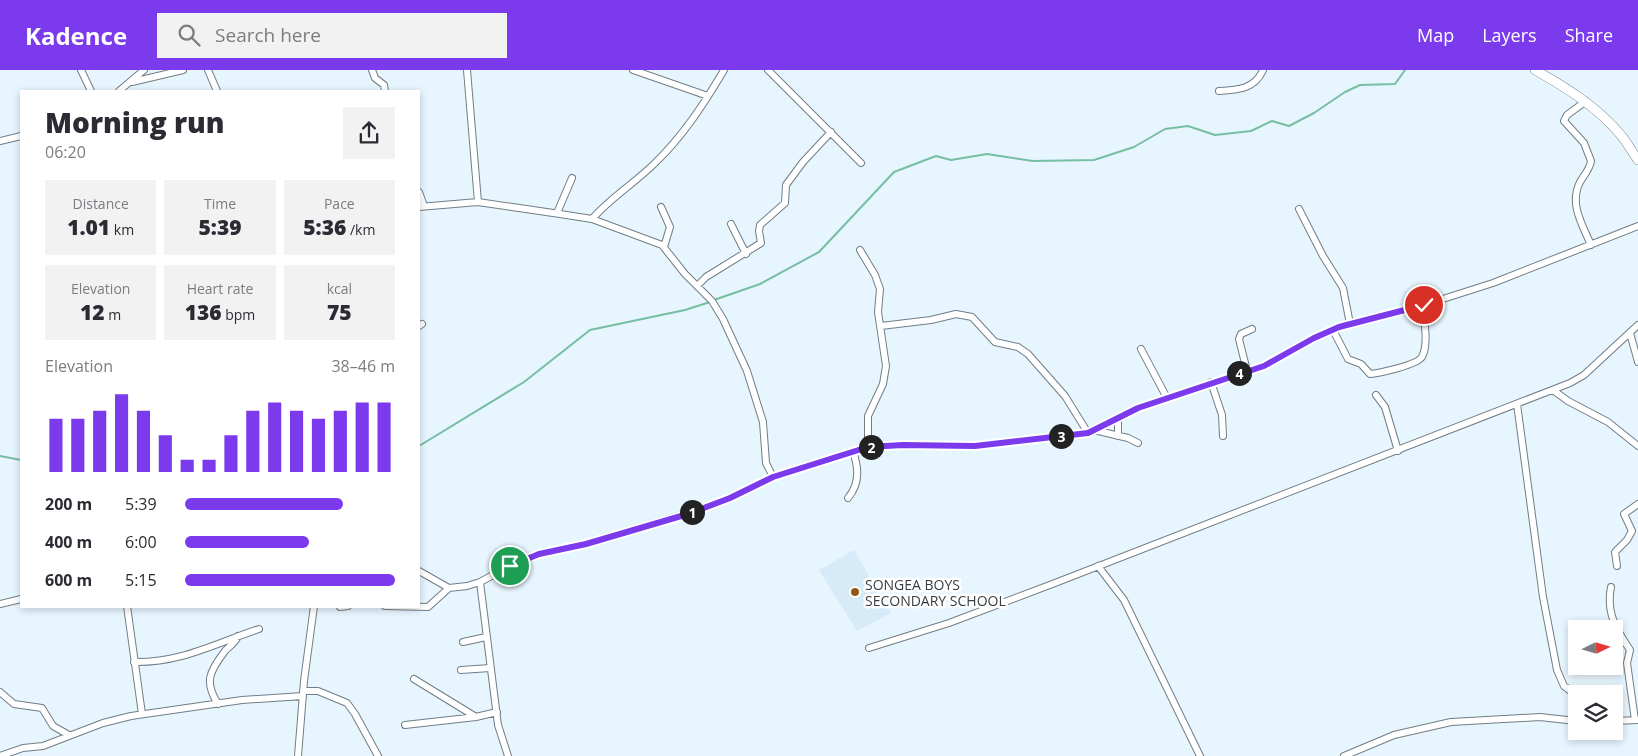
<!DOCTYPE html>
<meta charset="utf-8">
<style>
body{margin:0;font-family:"Open Sans",sans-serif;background:#f2f2f3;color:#2b2b33;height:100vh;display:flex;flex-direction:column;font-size:19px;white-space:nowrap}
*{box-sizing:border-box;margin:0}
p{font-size:16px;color:#7c7c81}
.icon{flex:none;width:28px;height:28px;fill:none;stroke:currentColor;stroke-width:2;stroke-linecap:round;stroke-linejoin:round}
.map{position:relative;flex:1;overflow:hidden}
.side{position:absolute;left:20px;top:20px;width:400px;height:518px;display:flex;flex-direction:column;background:#fff;border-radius:0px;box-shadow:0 2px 8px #0003}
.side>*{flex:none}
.needle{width:32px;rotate:85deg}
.tools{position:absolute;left:1568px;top:550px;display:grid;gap:10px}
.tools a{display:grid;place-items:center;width:55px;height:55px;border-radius:0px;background:#fff;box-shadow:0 2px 8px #0003;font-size:25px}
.pin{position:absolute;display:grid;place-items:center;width:42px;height:42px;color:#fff;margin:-21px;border:2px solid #fff;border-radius:50%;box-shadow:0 1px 5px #0007}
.km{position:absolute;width:25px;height:25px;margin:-12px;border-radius:50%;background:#222;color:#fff;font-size:14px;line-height:25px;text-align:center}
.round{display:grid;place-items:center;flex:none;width:52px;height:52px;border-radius:0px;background:#f2f2f3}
.overview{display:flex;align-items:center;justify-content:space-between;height:85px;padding:0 25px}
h1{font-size:28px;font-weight:800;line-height:38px}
.metrics{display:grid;grid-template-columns:repeat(3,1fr);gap:8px;height:85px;padding:5px 25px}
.metrics div{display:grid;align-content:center;border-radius:0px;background:#f2f2f3;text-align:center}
.metrics b{font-size:21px;font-weight:800}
.metrics small{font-size:14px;font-weight:400}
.metrics p{font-size:14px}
.chart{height:140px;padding:10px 25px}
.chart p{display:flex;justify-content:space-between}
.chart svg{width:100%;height:90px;margin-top:5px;stroke:#7c3aed;stroke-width:6}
ul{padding:0 25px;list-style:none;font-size:16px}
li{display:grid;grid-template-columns:80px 60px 1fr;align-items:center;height:38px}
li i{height:12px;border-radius:6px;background:#7c3aed}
header{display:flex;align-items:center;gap:30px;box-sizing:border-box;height:70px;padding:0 25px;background:#7c3aed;color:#fff}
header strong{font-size:24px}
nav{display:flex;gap:28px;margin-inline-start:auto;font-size:18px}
.search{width:350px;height:45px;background:#f2f2f3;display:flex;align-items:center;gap:12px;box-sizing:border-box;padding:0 18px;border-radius:0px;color:#7c7c81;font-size:19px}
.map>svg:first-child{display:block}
</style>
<header>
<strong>Kadence</strong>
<div class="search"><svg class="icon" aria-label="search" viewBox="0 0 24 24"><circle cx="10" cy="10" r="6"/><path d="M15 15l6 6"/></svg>Search here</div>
<nav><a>Map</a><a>Layers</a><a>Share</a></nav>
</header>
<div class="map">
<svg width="1638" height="686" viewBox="0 0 1638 686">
<rect width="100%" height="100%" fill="#e7f5fe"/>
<path fill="#d6eaf8" d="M854,480L891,543L857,561L819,500Z"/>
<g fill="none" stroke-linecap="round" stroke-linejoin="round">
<path stroke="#77bea2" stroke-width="2" d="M714,230L760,214L819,182L894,102L936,86L951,90L987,84L1033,91L1094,90L1134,77L1165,59L1188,56L1215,65L1251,61L1272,51L1289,56L1314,43L1345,22L1360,15L1395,14L1405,0
M419,376L524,312L590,260L685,240L710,232
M0,386L21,390"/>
<g stroke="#717d85" stroke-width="8">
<path id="minor" d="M81,0L91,21
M208,0L217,21
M372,0L375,8L384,15L385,21
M467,0L478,132
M633,0L708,26
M768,0L861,93
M132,12L183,0
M119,21L144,0
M1219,21C1238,20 1255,19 1263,0
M1586,31L1567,45L1564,51L1584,73L1591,91C1590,99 1584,105 1580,112C1569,134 1582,154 1591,175
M0,71L21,66
M419,122L424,136
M419,137L478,132L560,144L592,149L662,175L685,204L712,231L723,249L747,301L763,352L766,393L773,407
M661,137L670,157L664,177
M1299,139L1323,186L1343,218L1350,254
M557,143L572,108
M592,149C611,127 635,113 655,93C683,66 704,34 724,0
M731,154L746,184
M860,180L875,205L880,219L878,242L886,296L883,314L868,346V377
M697,216L706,207L761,173L759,161L760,155L785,133L786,115L803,92L831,62
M419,256L422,254
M881,256L931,250L956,244L972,247L995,272L1018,277L1028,284L1065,326L1088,363
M1333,260L1348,289L1361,294L1370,304C1380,303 1417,295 1422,287C1429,274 1424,249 1422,236
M1630,263L1638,292
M1141,279L1167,328
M1247,301L1239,269L1241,264L1252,259
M1211,312L1222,345L1223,366
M1553,320L1568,331L1608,352L1638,376
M1376,325L1385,337L1398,381
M1517,334L1543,527L1557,600L1564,616L1576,625
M1118,349V366
M1094,360L1128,368L1138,373
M848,428C860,414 859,398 853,382
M1098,496L1124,530L1200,686
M1617,496L1615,482L1627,470L1632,461L1624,444L1638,434
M419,501L449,518
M480,512L498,655L508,686
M1611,517C1606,543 1616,559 1630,580L1627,593L1635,650
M0,534L21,529
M127,536L142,644
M385,536L428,537L449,518L467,516L480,512L510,496L539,484L585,474L688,443L730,428L773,407L868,377L903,375L975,376L1088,363L1138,338L1264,296L1314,268L1339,257L1424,235L1493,213L1638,156
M340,537L348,536
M463,572L486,567
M869,578L949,553L1055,513L1570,313L1584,305L1638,255
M134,592C181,593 216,573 259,559
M461,600L490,598
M414,609L476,647
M303,621H318L347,633L355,644L378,686
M0,622L14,634L42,638L53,656L69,665
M218,634C204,612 209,602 225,581C230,575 235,574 238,566
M1614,651L1638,650
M405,655L476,647L497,642
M0,686L23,678L43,676L103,653L131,646L242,630L303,626
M298,686L304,611L314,536
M1344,686L1394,665L1451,652L1540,647L1576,651"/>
</g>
<g stroke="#717d85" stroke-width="10">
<path id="highway" d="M1535,0C1567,18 1596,36 1620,64C1627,72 1632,82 1638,90"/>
</g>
<use href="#minor" stroke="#fff" stroke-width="6"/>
<use href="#highway" stroke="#fff" stroke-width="9"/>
</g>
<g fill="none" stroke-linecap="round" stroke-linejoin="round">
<g stroke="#fff" stroke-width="10">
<path id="route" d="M510,496L539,484L586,474L688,444L730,428L773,407L868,377L903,375L975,376L1088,363L1138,338L1264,296L1314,268L1339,257L1424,235"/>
</g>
<use href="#route" stroke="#7c3aed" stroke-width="6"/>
</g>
<circle fill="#915614" stroke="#fff" stroke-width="2" cx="855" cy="522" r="5"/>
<g text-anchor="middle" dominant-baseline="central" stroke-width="5" stroke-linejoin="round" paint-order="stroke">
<g font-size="14" fill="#383d41" stroke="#fff" text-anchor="start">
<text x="865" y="514">SONGEA BOYS<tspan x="865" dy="16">SECONDARY SCHOOL</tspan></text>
</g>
</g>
</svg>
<div class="tools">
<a><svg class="needle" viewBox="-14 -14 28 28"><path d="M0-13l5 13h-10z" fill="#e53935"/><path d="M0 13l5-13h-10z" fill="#7c7c81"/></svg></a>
<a><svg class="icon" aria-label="layers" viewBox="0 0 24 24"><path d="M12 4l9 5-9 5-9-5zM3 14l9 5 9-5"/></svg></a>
</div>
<div class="pin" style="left:510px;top:496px;background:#1e9e55"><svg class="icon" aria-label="arrive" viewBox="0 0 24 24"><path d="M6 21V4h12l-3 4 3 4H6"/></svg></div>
<div class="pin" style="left:1424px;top:235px;background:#d93025"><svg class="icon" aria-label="check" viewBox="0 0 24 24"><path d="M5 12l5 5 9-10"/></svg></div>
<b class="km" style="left:692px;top:442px">1</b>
<b class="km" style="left:871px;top:377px">2</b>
<b class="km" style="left:1061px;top:366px">3</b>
<b class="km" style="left:1239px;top:303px">4</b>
<section class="side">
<div class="overview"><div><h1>Morning run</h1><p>06:20</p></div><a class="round"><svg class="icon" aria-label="share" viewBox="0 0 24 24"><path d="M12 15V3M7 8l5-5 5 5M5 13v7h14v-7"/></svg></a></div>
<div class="metrics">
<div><p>Distance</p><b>1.01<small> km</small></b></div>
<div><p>Time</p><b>5:39</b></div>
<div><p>Pace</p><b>5:36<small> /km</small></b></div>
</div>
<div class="metrics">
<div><p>Elevation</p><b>12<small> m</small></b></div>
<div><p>Heart rate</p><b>136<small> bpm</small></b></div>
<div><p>kcal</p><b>75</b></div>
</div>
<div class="chart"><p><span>Elevation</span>38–46 m</p>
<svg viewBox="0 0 160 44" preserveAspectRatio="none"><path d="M5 44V18M15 44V18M25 44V14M35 44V6M45 44V14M55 44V26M65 44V38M75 44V38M85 44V26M95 44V14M105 44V10M115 44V14M125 44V18M135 44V14M145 44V10M155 44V10"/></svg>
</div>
<ul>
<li><b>200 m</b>5:39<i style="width:75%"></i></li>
<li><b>400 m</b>6:00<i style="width:59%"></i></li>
<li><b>600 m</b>5:15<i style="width:100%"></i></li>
</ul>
</section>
</div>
